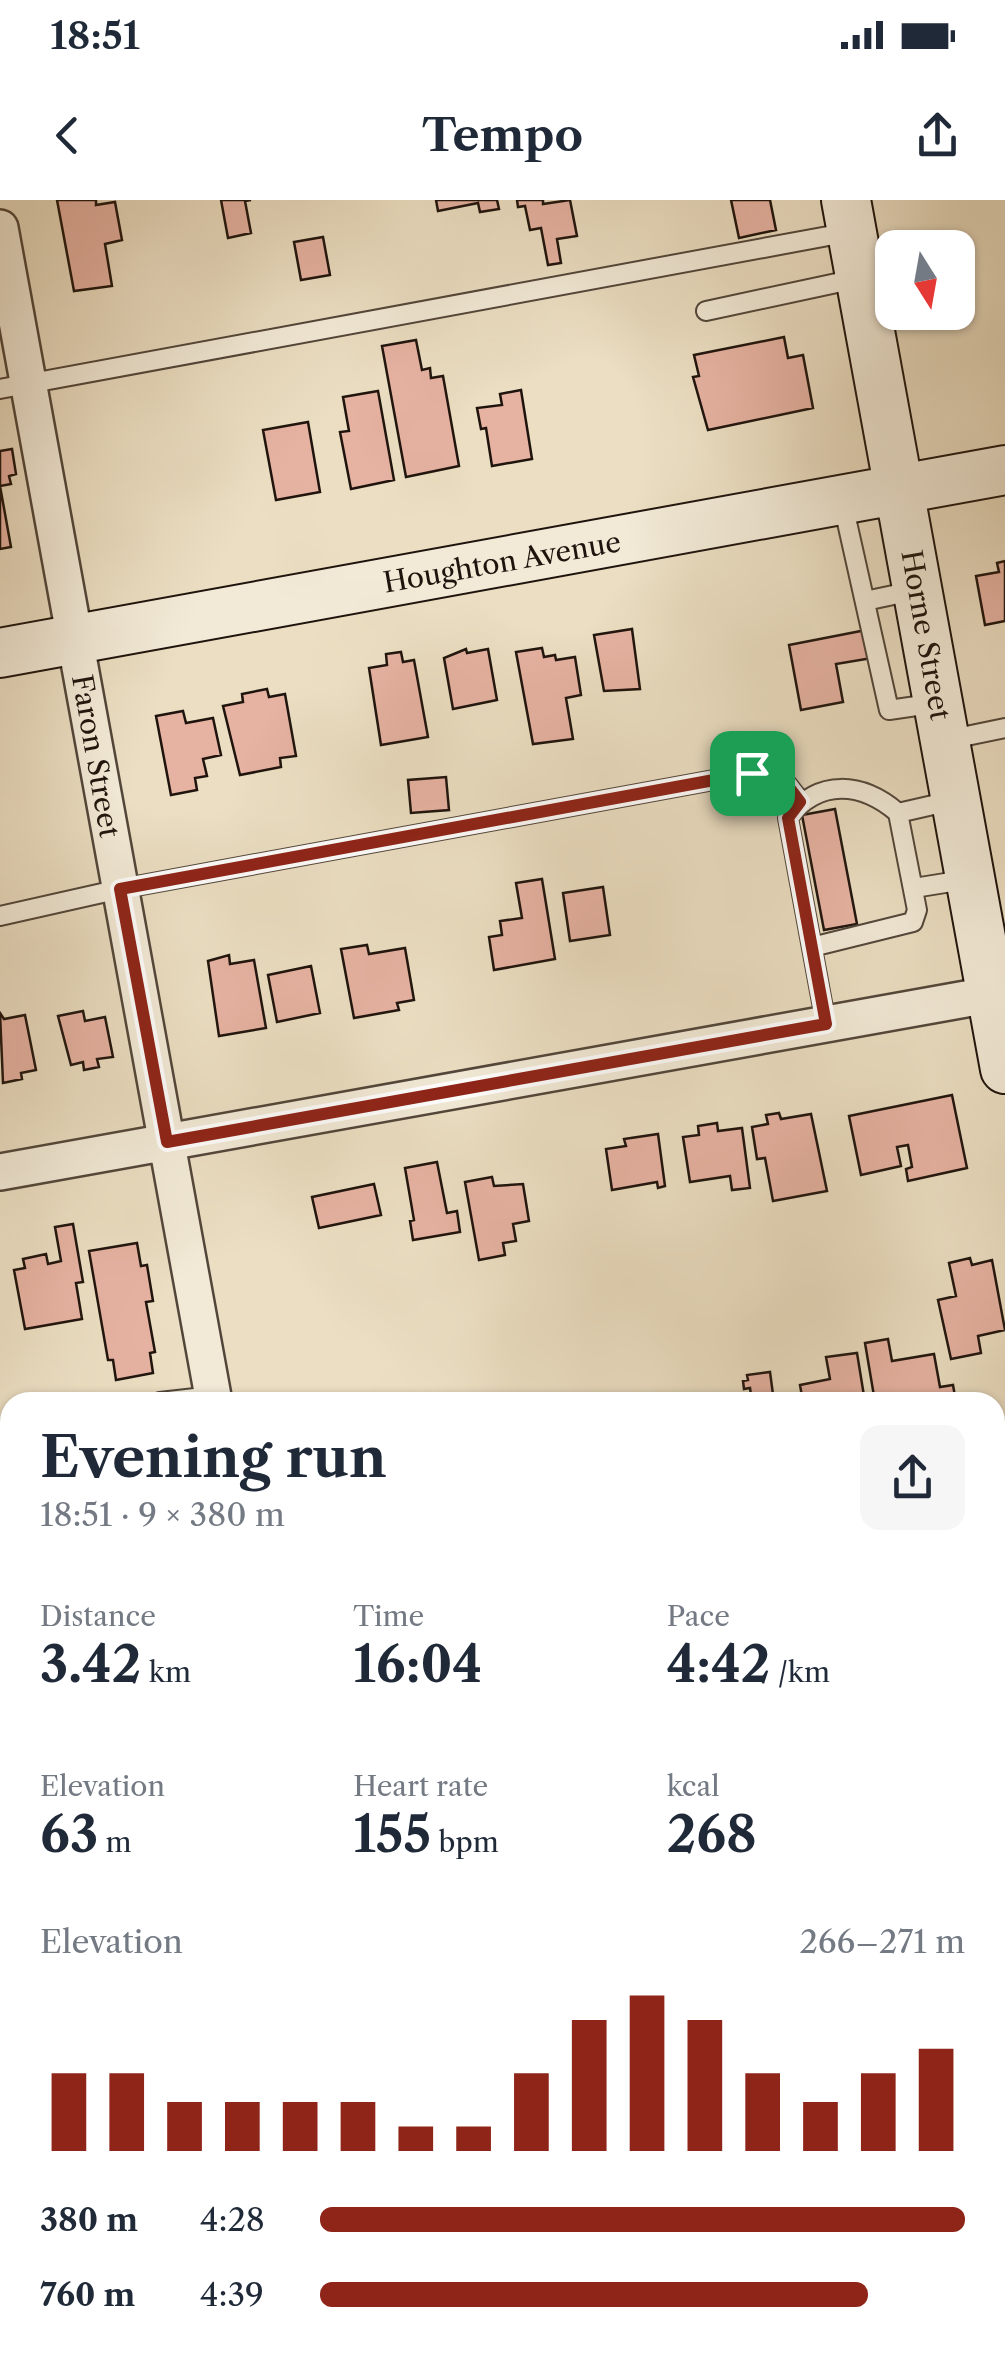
<!DOCTYPE html>
<meta charset="utf-8">
<style>
body{margin:0;font-family:"Libre Caslon Text",serif;background:#f6f6f7;color:#1f2937;height:100vh;display:flex;flex-direction:column;font-size:38px;white-space:nowrap}
*{box-sizing:border-box;margin:0}
p{font-size:32px;color:#747a83}
.icon{flex:none;width:55px;height:55px;fill:none;stroke:currentColor;stroke-width:2;stroke-linecap:round;stroke-linejoin:round}
.map{position:relative;flex:1;overflow:hidden}
.sheet{position:absolute;left:0px;top:1192px;width:1005px;height:962px;display:flex;flex-direction:column;background:#fff;border-radius:30px 30px 0 0;box-shadow:0 2px 8px #0004}
.sheet>*{flex:none}
.needle{width:65px;rotate:169deg}
.tools{position:absolute;left:875px;top:30px;display:grid;gap:20px}
.tools a{display:grid;place-items:center;width:100px;height:100px;border-radius:20px;background:#fff;box-shadow:0 2px 8px #0004;font-size:50px}
.pin{position:absolute;display:grid;place-items:center;width:85px;height:85px;color:#fff;margin:-42px;border-radius:20px;box-shadow:0 5px 15px #0006}
.round{display:grid;place-items:center;flex:none;width:105px;height:105px;border-radius:20px;background:#f6f6f7}
.headline{display:flex;align-items:center;justify-content:space-between;height:170px;padding:0 40px}
h1{font-size:55px;font-weight:800;line-height:75px}
.stats{display:grid;grid-template-columns:repeat(3,1fr);gap:15px;height:170px;padding:10px 40px}
.stats div{display:grid;align-content:center}
.stats b{font-size:50px;font-weight:800}
.stats small{font-size:28px;font-weight:400}
.stats p{font-size:28px}
.chart{height:280px;padding:20px 40px}
.chart p{display:flex;justify-content:space-between}
.chart svg{width:100%;height:180px;margin-top:10px;stroke:#8f2418;stroke-width:6}
ul{padding:0 40px;list-style:none;font-size:32px}
li{display:grid;grid-template-columns:160px 120px 1fr;align-items:center;height:75px}
li i{height:25px;border-radius:12px;background:#8f2418}
.status{display:flex;justify-content:space-between;align-items:center;height:70px;padding:0 50px;background:#fff;direction:ltr}
.status svg{height:28px;fill:currentColor}
header{display:flex;justify-content:space-between;align-items:center;height:130px;padding:0 40px;background:#fff;font-size:45px;font-weight:800}
.map>svg:first-child{display:block}
</style>
<div class="status"><b>18:51</b><svg viewBox="0 0 49 12"><path d="M0 12V9h3v3zM5 12V6h3v6zM10 12V3h3v9zM15 12V0h3v12zM26 1h20v11H26zM47 4h2v5h-2z"/></svg></div>
<header><svg class="icon" aria-label="back" viewBox="0 0 24 24"><path d="M15 5l-7 7 7 7"/></svg>Tempo<svg class="icon" aria-label="share" viewBox="0 0 24 24"><path d="M12 15V3M7 8l5-5 5 5M5 13v7h14v-7"/></svg></header>
<div class="map">
<svg width="1005" height="2154" viewBox="0 0 1005 2154">
<rect width="100%" height="100%" fill="#ebdec2"/>
<filter id="stains"><feTurbulence type="fractalNoise" baseFrequency=".002" numOctaves="4"/><feColorMatrix values="0 0 0 0 .2 0 0 0 0 .09 0 0 0 0 .02 0 0 0 .5 -.17"/></filter>
<radialGradient id="worn" r=".72"><stop offset=".6" stop-color="#630" stop-opacity="0"/><stop offset="1" stop-color="#630" stop-opacity=".3"/></radialGradient>
<path fill="#e6b2a2" stroke="#1f140d" stroke-width="2.5" d="M57,0H96V5L115,2L122,40L105,44L112,86L74,91Z
M221,0H251L245,1L251,33L228,38Z
M436,0H497L499,9L480,12L478,3L438,11Z
M517,0H543V4L570,0L577,36L557,39L561,63L548,65L541,28L530,30L525,6L518,7Z
M731,0H770L776,30L739,38Z
M323,37L330,75L301,80L294,42Z
M784,137L788,158L803,155L813,208L708,230L693,177L699,176L694,155Z
M416,140L422,170L430,168L431,178L443,176L459,266L406,277L382,146Z
M521,190L532,259L492,266L486,228L481,229L477,208L502,205L500,194Z
M378,191L394,280L351,289L340,232L349,231L343,197Z
M308,222L320,292L276,300L263,230Z
M12,249L16,274L9,276L11,284L0,286L11,347L0,349V251Z
M1005,361V421L985,425L976,376L999,372L997,363Z
M632,429L640,489L604,491L594,435Z
M866,430L872,458L836,464L843,502L801,510L789,445Z
M542,448L544,457L555,455L556,460L575,457L581,495L566,498L573,539L533,544L516,452Z
M466,449L467,453L488,449L497,500L453,509L444,458Z
M401,452L403,462L414,460L428,537L381,545L369,468L387,465L386,454Z
M267,489L269,497L285,494L296,556L280,558L281,567L240,575L223,506L243,502L242,494Z
M183,511L186,523L213,518L221,555L203,559L207,576L195,578L197,590L171,595L156,516Z
M446,577L449,610L411,613L408,580Z
M835,609L857,724L824,730L802,615Z
M542,679L555,759L494,770L489,737L502,735L500,721L522,718L516,683Z
M603,687L610,735L570,741L563,693Z
M367,745L369,754L405,748L414,800L397,803L399,810L354,818L341,749Z
M229,755L230,764L254,760L266,828L219,836L208,761Z
M311,766L320,813L277,822L268,775Z
M83,811L85,821L105,817L113,857L97,859L99,867L84,870L83,862L71,865L58,816Z
M0,813L4,819L25,815L36,870L21,873L22,879L3,883Z
M952,895L967,968L908,981L906,969L912,967L908,945L897,947L901,966L861,975L849,916Z
M779,913L781,919L811,914L827,991L773,1001L765,958L757,959L752,927L768,924L766,915Z
M717,923L718,931L742,928L750,988L732,990L730,976L690,982L683,937L699,935L698,926Z
M658,934L665,986L658,988L657,982L612,990L606,949L626,946L624,939Z
M437,962L447,1013L457,1011L460,1032L413,1040L410,1021L414,1020L405,968Z
M492,977L494,986L523,984L529,1021L513,1024L516,1041L503,1043L505,1055L479,1060L465,982Z
M374,984L381,1015L319,1028L312,997Z
M73,1024L83,1082L76,1083L82,1119L25,1129L14,1070L25,1068L23,1059L46,1054L48,1064L61,1061L55,1027Z
M137,1043L141,1066L147,1065L153,1101L146,1102L155,1152L150,1153L153,1173L116,1180L113,1160H108L89,1051Z
M970,1058L972,1065L992,1060L1005,1130L978,1136L981,1153L951,1159L938,1100L956,1096L949,1063Z
M888,1139L892,1161L934,1154L940,1187L953,1185L956,1202H875L865,1143Z
M857,1153L865,1202H803L800,1185L830,1179L826,1157Z
M770,1172L774,1202H784H752L750,1188L744,1189L743,1181L748,1180L747,1175Z
M1005,1356V1441L995,1385V1357Z
M10,1357V1394L0,1395V1358Z
M1001,1653L1005,1666V1726L995,1728V1654Z
M10,1779V1842L4,1844L0,1780Z
M1005,2047V2077L995,2078V2049Z
M824,2145H871L872,2154H826Z"/>
<g fill="none" stroke-linecap="round" stroke-linejoin="round">
<g stroke="#52463a" stroke-width="22">
<path id="lane" d="M706,111L860,78
M0,189L850,32
M842,300L889,510L937,503
M865,401L917,390
M947,540L1005,528
M914,688L970,679
M0,716L120,689L752,573H778L801,602
M812,747L913,722L917,710L898,613
M826,824L788,618C819,578 862,582 898,613L955,600
M160,1202L213,1196
M0,1232L10,1230
M995,1571L1005,1569
M0,1750L10,1748
M995,2091L1005,2089
M657,2154L708,2145"/>
</g>
<g stroke="#52463a" stroke-width="40">
<path id="street" d="M0,28L214,1202
M0,972L1005,792
M995,1309L1005,1307
M0,1499L10,1497
M995,1826L1005,1824
M0,2006L10,2004
M386,2145L388,2154"/>
</g>
<g stroke="#1f140d" stroke-width="52">
<path id="secondary" d="M846,0L1005,869
M0,453L1005,270"/>
</g>
<use href="#lane" stroke="#f2ead7" stroke-width="18"/>
<use href="#street" stroke="#f2ead7" stroke-width="35"/>
<use href="#secondary" stroke="#f2ead7" stroke-width="48"/>
</g>
<g fill="none" stroke-linecap="round" stroke-linejoin="round">
<g stroke="#fff" stroke-width="20">
<path id="route" d="M752,573H778L800,602L788,618L826,824L167,942L120,689Z"/>
</g>
<use href="#route" stroke="#8f2418" stroke-width="12"/>
</g>
<g text-anchor="middle" dominant-baseline="central" stroke-width="8" stroke-linejoin="round" paint-order="stroke">
<g font-size="28" fill="#1f140d" stroke="#f2ead7">
<text transform="translate(502 362) rotate(-10)">Houghton Avenue</text>
<text transform="translate(926 435) rotate(80)">Horne Street</text>
<text transform="translate(96 556) rotate(80)">Faron Street</text>
</g>
</g>
<rect width="100%" height="100%" filter="url(#stains)"/>
<rect width="100%" height="100%" fill="url(#worn)"/>
</svg>
<div class="tools">
<a><svg class="needle" viewBox="-14 -14 28 28"><path d="M0-13l5 13h-10z" fill="#e53935"/><path d="M0 13l5-13h-10z" fill="#747a83"/></svg></a>
</div>
<div class="pin" style="left:752px;top:573px;background:#1e9e55"><svg class="icon" aria-label="arrive" viewBox="0 0 24 24"><path d="M6 21V4h12l-3 4 3 4H6"/></svg></div>
<section class="sheet">
<div class="headline"><div><h1>Evening run</h1><p>18:51 · 9 × 380 m</p></div><a class="round"><svg class="icon" aria-label="share" viewBox="0 0 24 24"><path d="M12 15V3M7 8l5-5 5 5M5 13v7h14v-7"/></svg></a></div>
<div class="stats">
<div><p>Distance</p><b>3.42<small> km</small></b></div>
<div><p>Time</p><b>16:04</b></div>
<div><p>Pace</p><b>4:42<small> /km</small></b></div>
</div>
<div class="stats">
<div><p>Elevation</p><b>63<small> m</small></b></div>
<div><p>Heart rate</p><b>155<small> bpm</small></b></div>
<div><p>kcal</p><b>268</b></div>
</div>
<div class="chart"><p><span>Elevation</span>266–271 m</p>
<svg viewBox="0 0 160 44" preserveAspectRatio="none"><path d="M5 44V25M15 44V25M25 44V32M35 44V32M45 44V32M55 44V32M65 44V38M75 44V38M85 44V25M95 44V12M105 44V6M115 44V12M125 44V25M135 44V32M145 44V25M155 44V19"/></svg>
</div>
<ul>
<li><b>380 m</b>4:28<i style="width:100%"></i></li>
<li><b>760 m</b>4:39<i style="width:85%"></i></li>
</ul>
</section>
</div>
